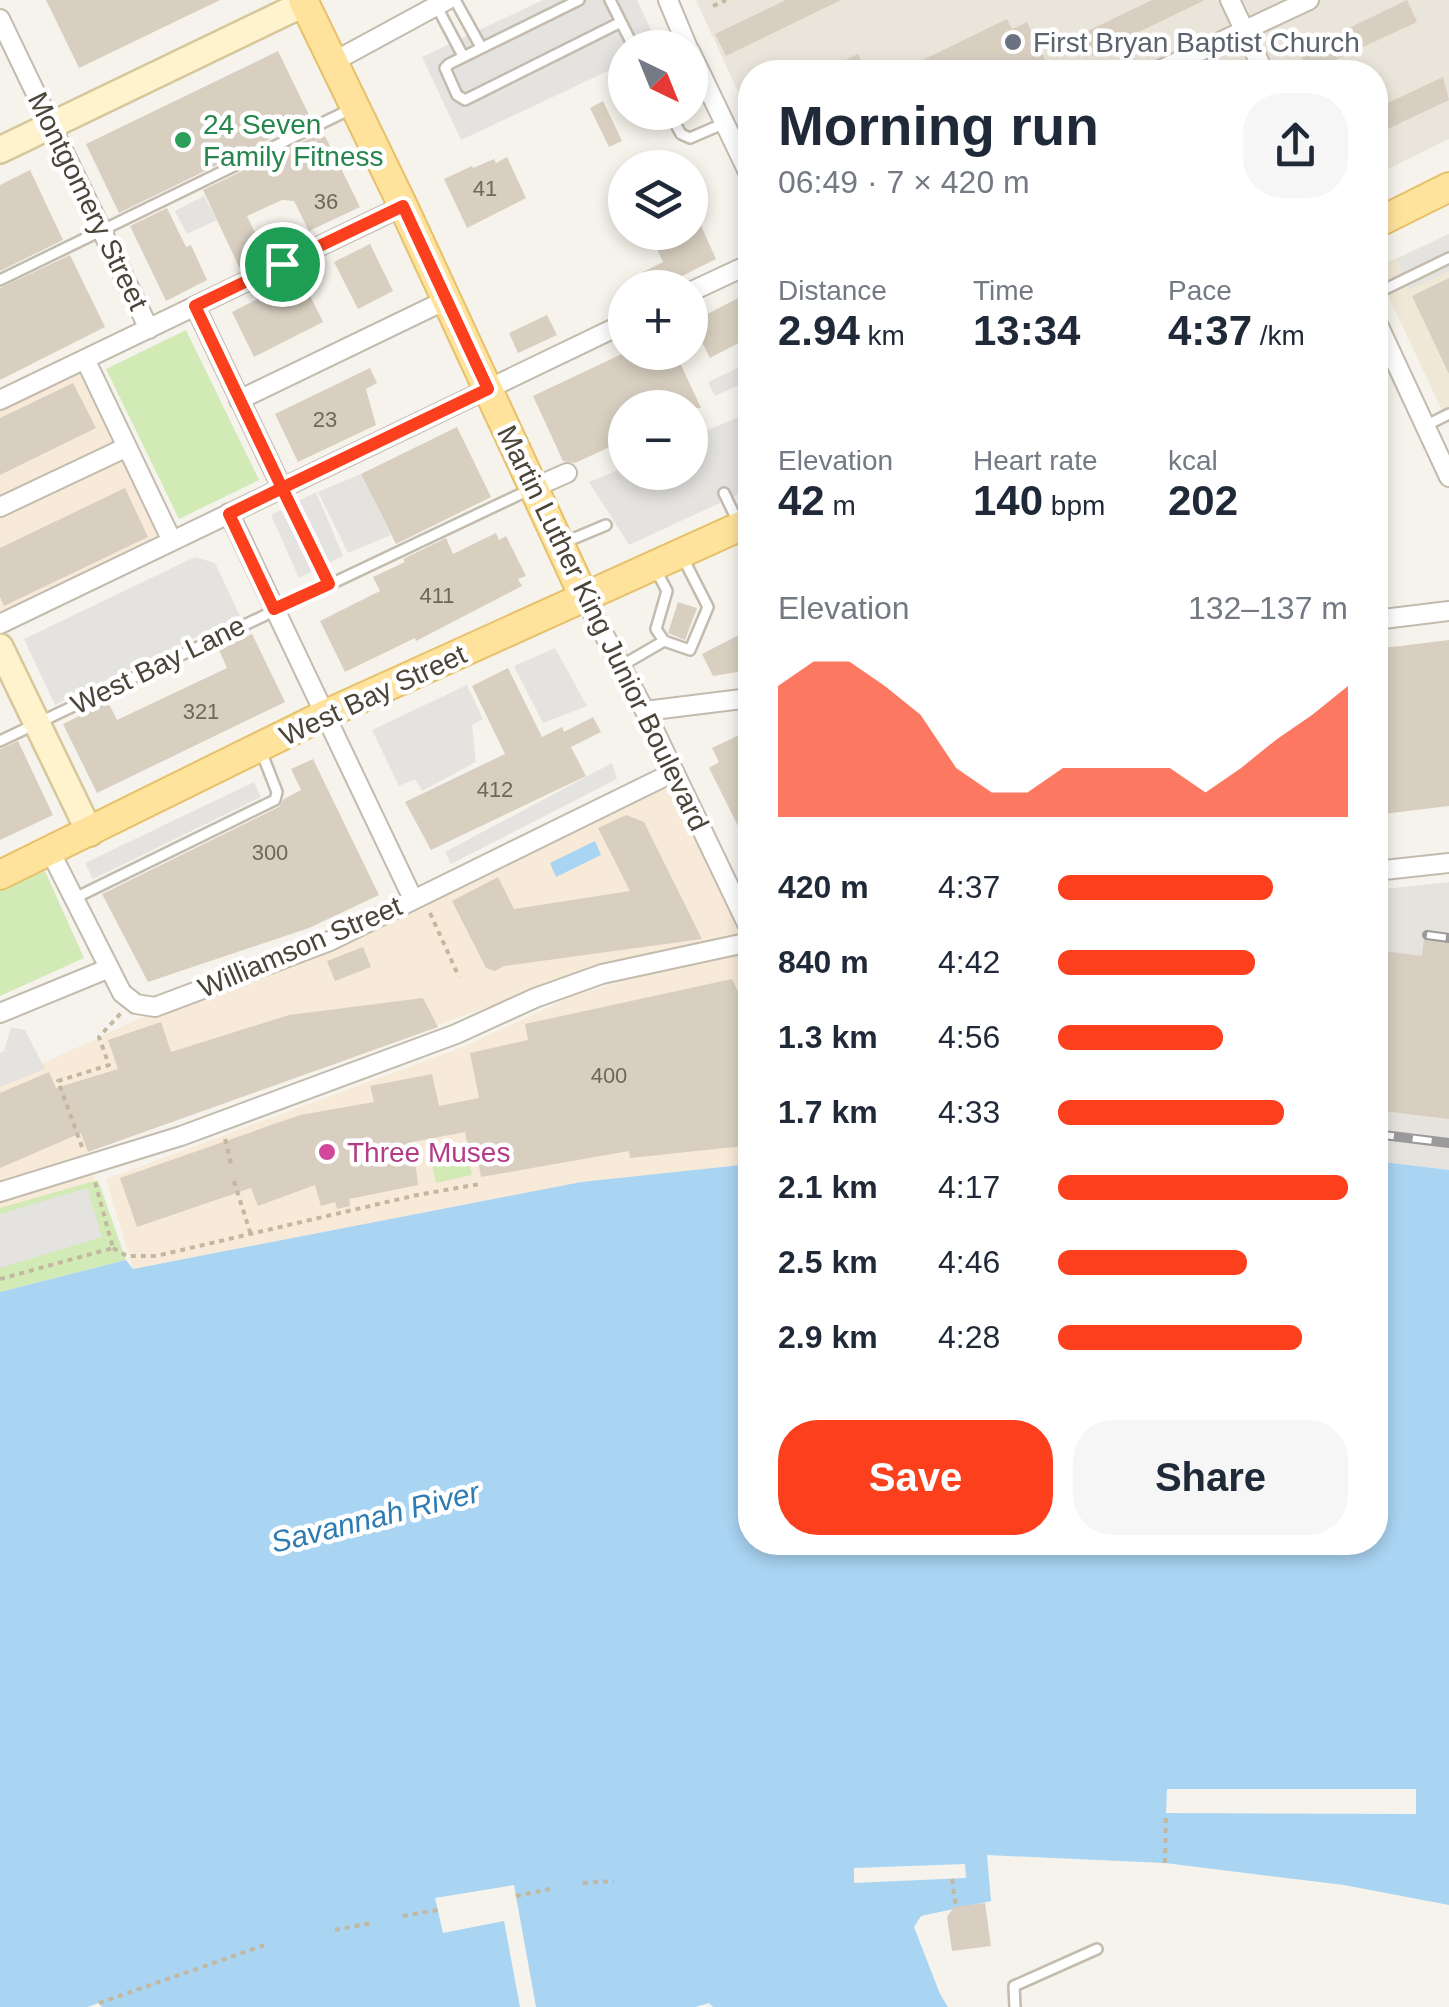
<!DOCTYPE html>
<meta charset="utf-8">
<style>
body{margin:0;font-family:Helvetica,sans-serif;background:#f6f6f7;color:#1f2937;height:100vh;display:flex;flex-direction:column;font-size:38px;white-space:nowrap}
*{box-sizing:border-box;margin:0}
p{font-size:32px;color:#747a83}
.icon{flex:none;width:55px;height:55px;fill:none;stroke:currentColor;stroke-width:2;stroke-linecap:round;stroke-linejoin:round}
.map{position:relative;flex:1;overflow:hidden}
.side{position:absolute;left:738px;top:60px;width:650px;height:1495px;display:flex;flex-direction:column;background:#fff;border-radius:40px;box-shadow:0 5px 15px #0003}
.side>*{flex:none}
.needle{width:65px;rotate:137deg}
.controls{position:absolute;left:608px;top:30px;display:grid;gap:20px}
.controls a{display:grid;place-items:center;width:100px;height:100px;border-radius:50%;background:#fff;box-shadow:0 5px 15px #0003;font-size:50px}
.pin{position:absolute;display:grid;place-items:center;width:85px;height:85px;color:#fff;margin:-42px;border:5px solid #fff;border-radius:50%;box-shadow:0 2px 10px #0007}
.round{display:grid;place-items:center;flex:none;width:105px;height:105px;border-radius:40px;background:#f6f6f7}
.headline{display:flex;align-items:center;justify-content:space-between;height:170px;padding:0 40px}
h1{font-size:55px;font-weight:600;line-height:75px}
.metrics{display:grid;grid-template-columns:repeat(3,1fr);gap:15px;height:170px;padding:10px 40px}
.metrics div{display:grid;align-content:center}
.metrics b{font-size:42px;font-weight:600}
.metrics small{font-size:28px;font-weight:400}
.metrics p{font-size:28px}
.chart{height:280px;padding:20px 40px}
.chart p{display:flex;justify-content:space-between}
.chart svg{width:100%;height:180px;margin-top:10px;fill:#fc3f1d;opacity:.7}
.primary-button{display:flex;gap:20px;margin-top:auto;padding:20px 40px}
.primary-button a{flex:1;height:115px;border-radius:40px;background:#fc3f1d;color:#fff;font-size:40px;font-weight:600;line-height:115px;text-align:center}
.primary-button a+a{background:#f6f6f7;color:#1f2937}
ul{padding:0 40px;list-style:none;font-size:32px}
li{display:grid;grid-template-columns:160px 120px 1fr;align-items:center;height:75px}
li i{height:25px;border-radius:12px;background:#fc3f1d}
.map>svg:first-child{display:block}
</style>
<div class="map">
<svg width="1449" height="2007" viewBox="0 0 1449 2007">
<rect width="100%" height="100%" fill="#f6f3ec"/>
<path fill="#eae5da" d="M696,0H1449V139L1375,175V72H750V118Z"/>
<path fill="#f7ead8" d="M80,370L161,537L0,616V409Z
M674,772L739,932L476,1011L87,1152L113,1248L0,1282V1083Z
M750,943V1164L581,1182L133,1269L106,1179L463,1047L573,996Z"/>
<path fill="#e6e2dd" d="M1449,882V1170L1375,1161V890Z"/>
<path fill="#efe8d6" d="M1449,234V423H1448L1375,268Z"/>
<path fill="#d2eab5" d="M186,330L259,480L179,519L106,369Z
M45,871L84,958L0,996V891Z
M460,1152L468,1158L472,1175L436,1183L430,1157Z
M98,1180L126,1260L0,1292V1208Z"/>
<path fill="#e5e3e0" d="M543,0H637L659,47L625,48V63L461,140L422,57Z
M204,196L217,220L187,234L175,211Z
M1449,234V271L1409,290L1397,259Z
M750,362V380L715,396L708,382Z
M750,412V489L629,545L589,482L625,467V472H690V438Z
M361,474L391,535L348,553L318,492Z
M316,492L343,556L299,578L271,515Z
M195,557L215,563L240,616L55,705L24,639Z
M555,648L587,706L543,723L514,666Z
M467,685L483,719L472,725L476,762L422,791L415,779L399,786L372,730Z
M612,763L617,779L451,864L445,852Z
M254,782L261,797L93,879L85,863Z
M11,1027L25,1030L45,1069L0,1087V1053L4,1051Z
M87,1188L102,1237L0,1268V1214Z"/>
<path fill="#a9d4f2" d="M595,841L601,855L556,877L550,863Z
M1375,1161L1449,1170V1905L1344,1885L1165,1863L987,1855L991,1901L921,1916L914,1927L940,1994L948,2007H713L709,2003L695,2007H102L99,2003L87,2007H0V1292L126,1260L133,1269L581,1182L750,1164V1542H1375Z"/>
<path fill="#f6f3ec" d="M1167,1789H1416V1814L1166,1813Z
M965,1864L966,1878L854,1883V1868Z
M514,1885L516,1896L536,2007H520L504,1921L443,1933L435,1898Z"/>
<path fill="#d8cfc1" d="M46,0H220L79,68Z
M786,0H841L726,56L715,34Z
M1152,0H1205L1085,58L1075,37Z
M1407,0L1417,22L1309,72L1299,52Z
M1007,19L1012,29L1027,22L1051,72H898Z
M278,51L311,119L119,213L86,144Z
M858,54L867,72H821Z
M1443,77L1449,100L1375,135V109Z
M603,101L622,141L609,147L590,108Z
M318,134L320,138L325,136L360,207L309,231L294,201L282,200L247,216L265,254L239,267L203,190Z
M507,157L526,198L467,228L444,179L472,166L473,168L494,159L496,163Z
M30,170L63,240L0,271V185Z
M625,189V231L608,197Z
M690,201L716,259L658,288H651L643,272L663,262L649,232H690Z
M167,208L186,247L191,245L207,280L166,301L130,226Z
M370,244L393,291L358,309L334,262Z
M70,255L105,327L0,380V288Z
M301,277L323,322L254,357L232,312Z
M1449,278V374L1412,296Z
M742,296L750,311V337L710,358L692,322Z
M547,315L557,335L518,353L509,333Z
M626,352H675L701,408H625V440L575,463L563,461L533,396Z
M370,368L377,383L366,389L376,425L298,462L275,414Z
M73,383L96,428L0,475V418Z
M457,427L491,497L396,544L361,474Z
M125,488L148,537L4,606L0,597V548Z
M496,533L499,540L506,536L526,576L518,579L522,586L416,641L415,638L345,672L320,621L380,591L373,577L405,562L403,559L446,538L453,554Z
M678,602L697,608L685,640L668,633Z
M252,634L285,702L97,793L63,724L108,702L117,720L227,668L219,650Z
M739,635L750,657V670L713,676L702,654Z
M1449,640V806L1375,815V649Z
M508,668L542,737L562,727L564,732L593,717L601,732L571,747L586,776L431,850L405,802L505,754L472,686Z
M750,730V850L709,768L719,762L712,748Z
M18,741L53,815L0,840V749Z
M313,759L379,895L309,928L148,982L102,894L279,807L284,799L301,790L291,769Z
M626,815L644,822L702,939L504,966L495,971L486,968L452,901L498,877L514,909L630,891L598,828Z
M1424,939L1449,942V1119L1375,1110V950L1422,956Z
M363,947L371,967L335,981L327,961Z
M732,979L750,1016V1049L739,1051L748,1096L740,1098L744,1146L630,1158L629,1151L481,1177L475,1146L467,1142L465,1132L413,1142L418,1185L349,1199L350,1206L337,1209L335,1202L321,1206L315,1185L258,1206L251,1188L137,1227L120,1178L300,1115L374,1102L370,1086L432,1074L439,1106L479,1098L470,1053L528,1040L525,1024Z
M423,998L438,1027L88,1152L81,1133L0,1168V1093L49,1072L56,1088L118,1069L108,1040L161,1022L171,1052L289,1015Z
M985,1903L991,1946L952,1951L947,1917L954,1907Z"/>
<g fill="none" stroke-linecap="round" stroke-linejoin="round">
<g stroke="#c2bbae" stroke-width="14">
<path id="lane" d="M455,0L481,47
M579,0L449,64L445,68L457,95L465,100L621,22L610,0
M437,7L463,56
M621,22L634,48
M669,112L681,134L690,138L725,123
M0,280L353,108
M1375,294L1449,258
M1425,426L1449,414
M282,488L329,584
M724,493L738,522
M563,543L606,525
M655,568L667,591L656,629L664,641L690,650L708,607L682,556
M621,666L664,641
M0,741L531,489
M75,898L275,800L277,792L261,751
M1015,2007L1014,1986L1097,1949"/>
</g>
<g stroke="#c2bbae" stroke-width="22">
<path id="street" d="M668,0L688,48
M1230,0L1264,72
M0,19L149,329
M690,51L750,176
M333,62L447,0
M1156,72L1309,0
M690,292L750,264
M195,306L282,488
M1375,318L1449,477
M85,359L172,541
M0,400L403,206
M239,400L446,300
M533,488L567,473
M0,507L127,447
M229,513L413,899
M585,599L645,711L750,930
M1375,620L1449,611
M0,624L625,323
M645,711L750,698
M50,851L122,993L136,1004L155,1007L330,941L674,772
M1375,871L1449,863
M0,1013L107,969
M0,1192L181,1136L456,1034L535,998L602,974L750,942"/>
</g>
<g stroke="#d6c79b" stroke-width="30">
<path id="secondary" d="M0,150L305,3
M0,647L90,833"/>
</g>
<g stroke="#e6c16a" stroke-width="32">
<path id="primary" d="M303,0L403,206L585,599
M1375,224L1449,187
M0,875L324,715L750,522"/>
</g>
<path stroke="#c4b79f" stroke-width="4" stroke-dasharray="5 5" stroke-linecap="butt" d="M713,6L726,0
M430,913L459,977
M225,1139L232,1168
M82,1147L58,1081L109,1065L99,1037L121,1013
M234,1181L250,1232
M113,1248L127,1256H156L417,1195L480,1184
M0,1279L113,1248L95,1182
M1165,1863L1166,1813
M952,1879L956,1908
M583,1883L614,1881
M516,1896L550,1889
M403,1916L438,1910
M335,1930L371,1923
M99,2003L265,1945"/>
<use href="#lane" stroke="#fff" stroke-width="9"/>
<use href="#street" stroke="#fff" stroke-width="18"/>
<use href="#secondary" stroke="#fff3cd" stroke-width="25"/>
<use href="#primary" stroke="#ffe39c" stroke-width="28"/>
<g stroke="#9a9a9a" stroke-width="10">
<path id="rail" d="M1427,935L1449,938
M1375,1134L1449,1143"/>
</g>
<use href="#rail" stroke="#fff" stroke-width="6" stroke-dasharray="19" stroke-linecap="butt"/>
</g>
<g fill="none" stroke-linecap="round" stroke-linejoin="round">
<g stroke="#fff" stroke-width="20">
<path id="route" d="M282,264L195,306L282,488L229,514L274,609L329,584L282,488L488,389L403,206L282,264"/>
</g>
<use href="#route" stroke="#fc3f1d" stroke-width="12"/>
</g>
<circle fill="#6b7280" stroke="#fff" stroke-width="4" cx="1013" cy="42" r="10"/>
<circle fill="#2e9e5b" stroke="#fff" stroke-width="4" cx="183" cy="140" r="10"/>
<circle fill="#d1479c" stroke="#fff" stroke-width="4" cx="327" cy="1152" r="10"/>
<g text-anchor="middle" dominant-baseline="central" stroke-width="9" stroke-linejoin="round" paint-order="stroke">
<g font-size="22" fill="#6e675b">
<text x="485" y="188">41</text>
<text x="326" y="201">36</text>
<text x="325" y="419">23</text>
<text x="437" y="595">411</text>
<text x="201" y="711">321</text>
<text x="495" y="789">412</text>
<text x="270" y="852">300</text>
<text x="609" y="1075">400</text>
</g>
<g font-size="28" fill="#5b616d" stroke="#fff" text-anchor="start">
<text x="1033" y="42">First Bryan Baptist Church</text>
</g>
<g font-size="28" fill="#27864d" stroke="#fff" text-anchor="start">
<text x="203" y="124">24 Seven<tspan x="203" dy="32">Family Fitness</tspan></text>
</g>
<g font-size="28" fill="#4b4439" stroke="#fff">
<text transform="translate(88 201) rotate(64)">Montgomery Street</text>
<text transform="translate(603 628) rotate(64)">Martin Luther King Junior Boulevard</text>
<text transform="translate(158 665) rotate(-26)">West Bay Lane</text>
<text transform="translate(373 695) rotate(-25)">West Bay Street</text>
<text transform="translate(300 947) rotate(-23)">Williamson Street</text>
</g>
<g font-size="28" fill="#b23c85" stroke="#fff" text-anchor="start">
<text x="347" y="1152">Three Muses</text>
</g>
<g font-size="30" font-style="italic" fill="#2e7ab2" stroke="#fff">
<text transform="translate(375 1517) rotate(-14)">Savannah River</text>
</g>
</g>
</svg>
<div class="controls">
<a><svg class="needle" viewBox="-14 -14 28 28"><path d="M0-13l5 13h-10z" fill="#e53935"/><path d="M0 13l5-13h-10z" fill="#747a83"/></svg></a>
<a><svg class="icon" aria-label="layers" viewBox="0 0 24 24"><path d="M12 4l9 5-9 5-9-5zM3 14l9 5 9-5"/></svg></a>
<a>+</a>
<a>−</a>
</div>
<div class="pin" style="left:282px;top:264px;background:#1e9e55"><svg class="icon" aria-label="arrive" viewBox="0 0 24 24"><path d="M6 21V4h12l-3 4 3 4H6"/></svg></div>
<section class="side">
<div class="headline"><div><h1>Morning run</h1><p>06:49 · 7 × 420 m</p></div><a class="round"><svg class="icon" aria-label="share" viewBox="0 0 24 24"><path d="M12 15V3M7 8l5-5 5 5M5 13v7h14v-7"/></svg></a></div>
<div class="metrics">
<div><p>Distance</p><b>2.94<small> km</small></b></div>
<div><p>Time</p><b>13:34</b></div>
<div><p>Pace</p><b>4:37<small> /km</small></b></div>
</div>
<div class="metrics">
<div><p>Elevation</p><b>42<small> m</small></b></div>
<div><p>Heart rate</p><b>140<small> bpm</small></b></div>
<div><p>kcal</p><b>202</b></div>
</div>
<div class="chart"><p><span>Elevation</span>132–137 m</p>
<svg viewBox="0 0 160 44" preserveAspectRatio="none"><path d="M0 44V12L10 6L20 6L30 12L40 19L50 32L60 38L70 38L80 32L90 32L100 32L110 32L120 38L130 32L140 25L150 19L160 12V44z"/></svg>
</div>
<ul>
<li><b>420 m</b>4:37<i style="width:74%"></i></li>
<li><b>840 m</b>4:42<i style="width:68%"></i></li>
<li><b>1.3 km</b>4:56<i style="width:57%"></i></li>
<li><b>1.7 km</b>4:33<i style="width:78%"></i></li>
<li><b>2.1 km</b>4:17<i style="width:100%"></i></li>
<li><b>2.5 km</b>4:46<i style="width:65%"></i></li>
<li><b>2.9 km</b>4:28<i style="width:84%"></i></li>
</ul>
<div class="primary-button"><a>Save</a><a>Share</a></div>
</section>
</div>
